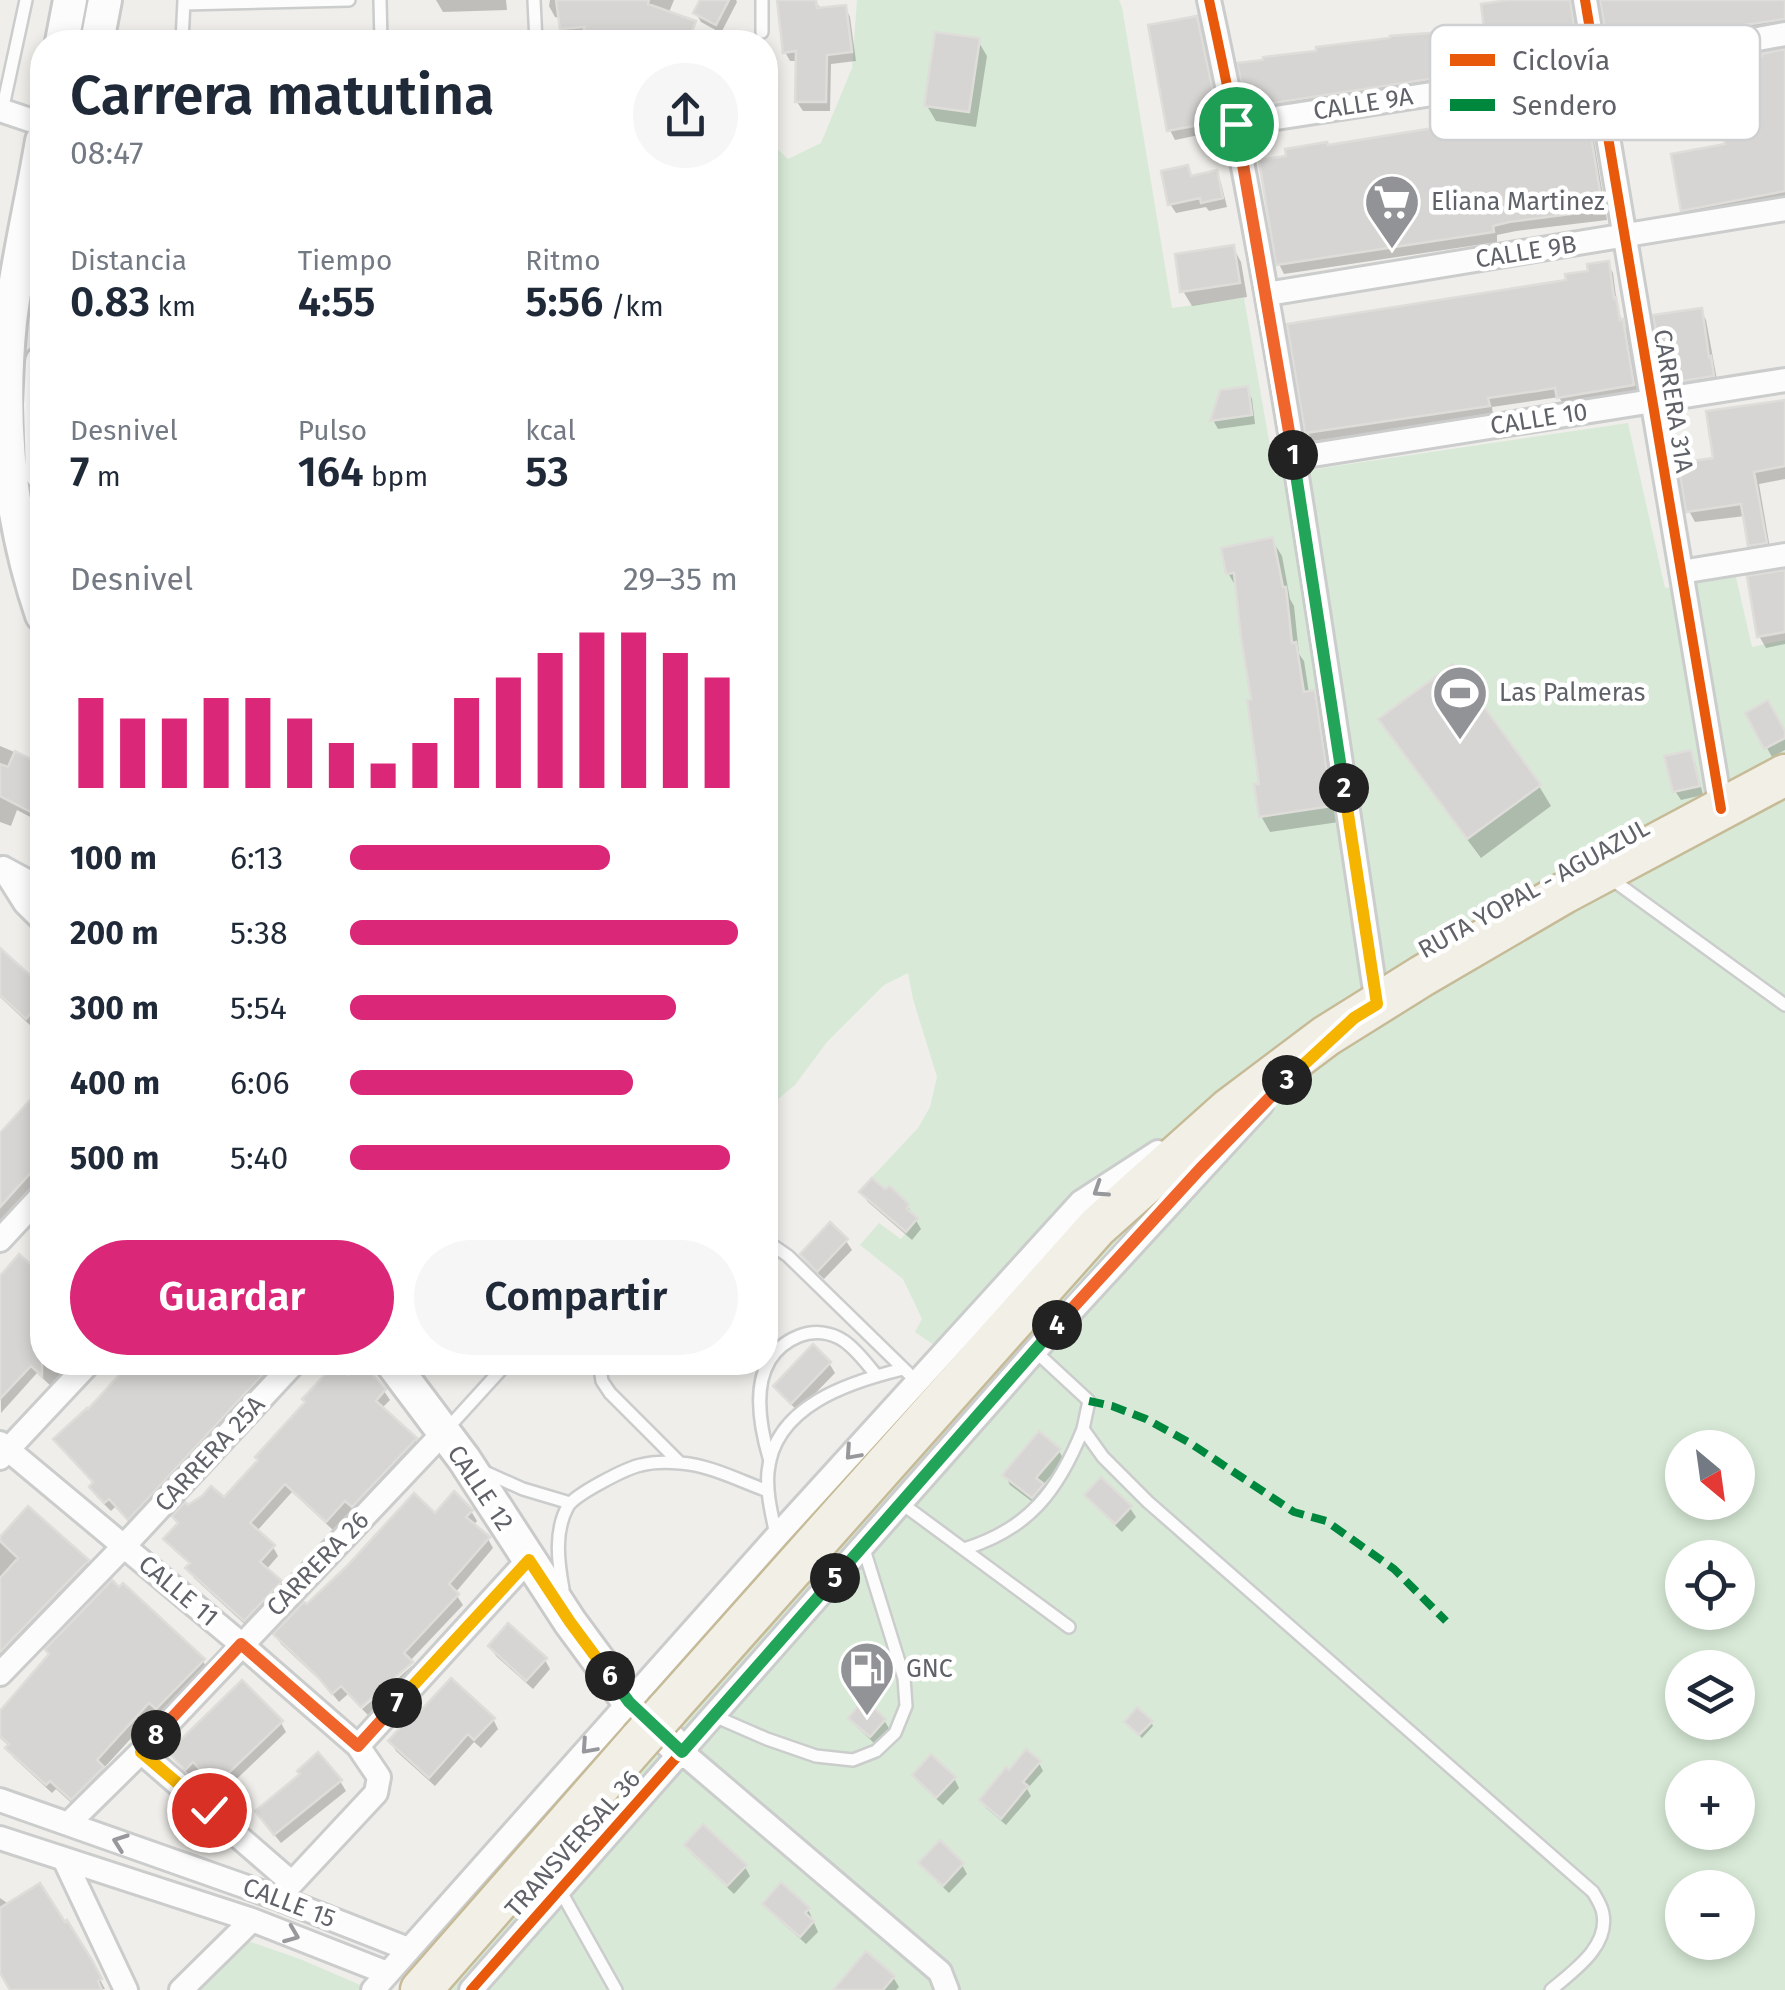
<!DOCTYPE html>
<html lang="es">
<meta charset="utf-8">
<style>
body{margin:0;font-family:"Fira Sans",sans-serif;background:#f6f6f7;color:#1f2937;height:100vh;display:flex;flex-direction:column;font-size:38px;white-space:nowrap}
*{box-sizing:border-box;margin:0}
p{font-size:32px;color:#747a83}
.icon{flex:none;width:55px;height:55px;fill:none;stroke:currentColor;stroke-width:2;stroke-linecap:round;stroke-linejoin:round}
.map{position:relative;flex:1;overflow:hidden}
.side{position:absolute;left:30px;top:30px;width:748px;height:1345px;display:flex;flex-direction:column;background:#fff;border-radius:40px;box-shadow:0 5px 15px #0003}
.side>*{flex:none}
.needle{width:65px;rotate:151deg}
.buttons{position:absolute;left:1665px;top:1430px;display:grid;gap:20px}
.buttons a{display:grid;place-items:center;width:90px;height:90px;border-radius:50%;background:#fff;box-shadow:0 5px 15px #0003;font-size:50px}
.pin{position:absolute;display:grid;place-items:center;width:85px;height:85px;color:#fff;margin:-42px;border:5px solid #fff;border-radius:50%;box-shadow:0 2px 10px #0007}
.km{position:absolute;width:50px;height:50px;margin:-25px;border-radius:50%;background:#222;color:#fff;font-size:28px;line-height:50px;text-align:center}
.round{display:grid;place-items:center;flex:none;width:105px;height:105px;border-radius:52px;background:#f6f6f7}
.head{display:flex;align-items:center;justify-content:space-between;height:170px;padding:0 40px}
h1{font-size:55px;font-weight:600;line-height:75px}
.metrics{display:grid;grid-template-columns:repeat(3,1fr);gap:15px;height:170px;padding:10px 40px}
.metrics div{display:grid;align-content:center}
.metrics b{font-size:42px;font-weight:600}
.metrics small{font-size:28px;font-weight:400}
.metrics p{font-size:28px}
.chart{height:280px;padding:20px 40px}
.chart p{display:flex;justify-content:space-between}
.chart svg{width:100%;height:180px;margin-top:10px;stroke:#db2777;stroke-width:6}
.primary-button{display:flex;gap:20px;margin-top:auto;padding:20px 40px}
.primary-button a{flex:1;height:115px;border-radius:60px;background:#db2777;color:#fff;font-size:40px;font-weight:600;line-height:115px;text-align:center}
.primary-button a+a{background:#f6f6f7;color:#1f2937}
ul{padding:0 40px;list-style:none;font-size:32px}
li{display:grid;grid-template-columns:160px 120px 1fr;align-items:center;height:75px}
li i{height:25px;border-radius:12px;background:#db2777}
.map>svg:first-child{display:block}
</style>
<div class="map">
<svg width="1785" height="1990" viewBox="0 0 1785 1990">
<rect width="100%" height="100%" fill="#efeeea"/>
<path fill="#d8ead7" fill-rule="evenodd" d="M857,0H1119L1122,7L1172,308L1244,298L1275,475L1628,423L1665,588L1736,577L1752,647L1785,640V1990H419L967,1368L915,1332L922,1319L903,1279L860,1245L879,1223L901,1239L918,1218L907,1209L908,1203L890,1186L885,1189L871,1178L918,1128L930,1107L937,1077L913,999L908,973L884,985L827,1042L795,1085L765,1110V137L788,159L821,143L852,68ZM1682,1448H1738V1502H1682ZM1682,1558H1738V1612H1682ZM1682,1668H1738V1722H1682ZM1682,1778H1738V1832H1682ZM1682,1888H1738V1942H1682Z
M245,1940L300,1959L372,1990H193Z"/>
<path fill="#0003" d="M436,0H506L507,10L443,12Z
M550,0H674L657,42H582L583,38L568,39L562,28L561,18L555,17L549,6Z
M703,0H736L737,2L721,33L701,22L696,13Z
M802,0H815L820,8L845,7L850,17L856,61L831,64L830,111H803L797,102L798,61H790L785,52Z
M1510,0H1587L1576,16L1585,69L1257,120L1249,106L1486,31Z
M1598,0H1785V33L1619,64L1611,51L1603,2Z
M1196,18L1201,28L1221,124L1217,125L1218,131L1175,140L1170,130Z
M207,32L353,37L356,42H207Z
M978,41L987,56L976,127L936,121L927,106Z
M1785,52V205L1691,223L1683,210L1728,146Z
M1537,113L1540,118L1585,113L1591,123L1607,220L1516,231L1497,235V242L1284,274L1279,264L1328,147L1520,119Z
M1187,168L1193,178L1216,173L1221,183L1227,207L1209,211L1206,207L1176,213L1170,204Z
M1233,247L1241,262L1247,297L1192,306L1183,291Z
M1608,264L1613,273L1617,304L1622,322L1628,331L1638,394L1564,406L1559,397L1492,407L1493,415L1313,441L1307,432L1569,282Z
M1701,311L1706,320L1718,385L1673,392L1667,383Z
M1247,389L1252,399L1255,424L1218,429L1213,420Z
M1785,403V479L1759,484L1771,554L1757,557L1750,545L1745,516L1695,522L1689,511L1715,460Z
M1272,540L1282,556L1290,599L1294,606L1299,654L1304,661L1309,693H1314L1323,709L1339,822L1270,832L1261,816L1262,786L1253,701L1238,590L1228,573Z
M1785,573V644L1766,648L1759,636Z
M1748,714L1785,735V750L1772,757Z
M1381,720L1539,786L1551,806L1481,858L1393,740Z
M0,746L24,756L27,760L42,768V808L36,820L17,810L11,826L0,822Z
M1690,753L1695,762L1703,795L1681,800L1675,791Z
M6,956L42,989V1016L32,1027L0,997V963Z
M42,1088V1175L0,1220V1132L3,1134Z
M862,1193L907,1205L921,1229L912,1240L868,1202Z
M846,1241L852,1250L824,1279L808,1264L803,1255Z
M42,1249V1362H79L54,1389L37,1373L1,1413L0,1288L28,1265Z
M135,1362H288L134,1527L115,1507L111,1511L97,1497L92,1487L95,1485L62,1449L56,1440Z
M424,1362H447L437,1374Z
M829,1363L835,1373L798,1411L782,1396L776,1387Z
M348,1379L384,1391L390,1400L381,1409L415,1440L421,1449L358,1515L352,1509L333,1530L292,1492L256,1532L273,1547L278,1556L266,1570L280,1583L285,1592L250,1629L194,1578L188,1568L191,1565L172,1548L166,1539L224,1501Z
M1059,1451L1064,1460L1042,1486L1047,1495L1038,1506L1010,1485L1005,1475Z
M1101,1480L1130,1508L1136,1517L1122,1532L1093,1504L1087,1495Z
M28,1510L87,1562L93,1571L0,1667V1541Z
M471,1511L477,1521L472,1526L488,1539L493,1548L455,1593L463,1605L409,1662L359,1706L348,1694L339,1702L326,1686L281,1644L276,1635L307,1608L435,1516Z
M491,1647L545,1660L550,1669L533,1689L496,1656Z
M203,1661L208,1670L162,1717L156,1711L103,1769L108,1778L77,1808L56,1789L52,1793L13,1757L8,1748L9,1746L0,1738V1715Z
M412,1666L416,1673L368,1715L362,1709Z
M851,1718L884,1720L890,1730L876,1745L857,1727Z
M493,1719L498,1729L481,1748L474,1742L435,1786L396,1751L391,1742Z
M1151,1722L1153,1726L1142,1738L1130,1726Z
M281,1723L286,1732L222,1793L200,1770L191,1778L171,1752Z
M1039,1763L1043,1771L1027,1789L1031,1796L1006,1825L986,1808L982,1800Z
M915,1775L954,1778L959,1788L943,1805L920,1784Z
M340,1781L346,1791L281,1843L263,1821Z
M687,1845L745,1867L750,1876L734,1894L692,1854Z
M921,1863L962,1865L967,1874L949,1893L927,1872Z
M0,1898L90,1961L105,1989L12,1990L0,1969Z
M765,1904L808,1909L818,1932L806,1944L771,1913Z
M893,1977L899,1987L896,1990H845Z"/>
<path fill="#d6d5d3" stroke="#deddd9" stroke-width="2.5" d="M556,0H649L648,4L696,21L688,42H579L585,27L560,29Z
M700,0H729L716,25L693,13Z
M777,0H816L817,8L846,5L852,52L827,55L826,102H795L796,51L783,53Z
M1508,0H1570L1579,56L1247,107L1237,63L1263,60V57L1316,51V47L1390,38V36L1484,29L1481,4Z
M1600,0H1785V19L1703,31V34L1609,51Z
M1197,16L1218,115L1214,116L1215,122L1167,131L1148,25Z
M935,32L980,38L969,112L924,106Z
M1785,49V191L1681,211L1671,154L1725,144L1711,66L1762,56V54Z
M1538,110L1539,116L1587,111L1603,210L1509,222L1493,226L1494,232L1276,265L1259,160L1286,156L1285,149L1327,142L1328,145L1477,121V123L1517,117L1516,113Z
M1188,165L1191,176L1217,170L1223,198L1201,203L1200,198L1168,205L1161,171Z
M1234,245L1240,283L1180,292L1175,254Z
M1609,261L1614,298L1616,297L1620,320L1623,319L1634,385L1557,398L1555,388L1537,391L1488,398L1490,406L1305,433L1287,324L1566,280L1565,274L1588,271L1587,264Z
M1702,308L1709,357L1711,356L1714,376L1665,384L1653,315Z
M1248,386L1252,415L1210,421L1220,390Z
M1785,400V466L1754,472L1767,543L1748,546L1741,504L1686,512L1678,463L1713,458L1706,411Z
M1273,537L1283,587H1286L1292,643L1296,642L1304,692L1315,690L1332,806L1259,817L1254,784H1259L1247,700L1251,699L1241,638L1234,573L1226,574L1221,548Z
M1785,570V632L1757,637L1747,576Z
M1453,664L1541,785L1467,839L1378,719Z
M1768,700L1785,731V738L1764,749L1745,713Z
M1691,750L1700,786L1673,792L1664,756Z
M15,751L42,765V790L31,812L0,796V764L8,767Z
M0,948L42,986V1001L26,1019L0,995Z
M42,1087V1160L0,1207V1133Z
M872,1178L885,1189L890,1186L909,1204L907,1209L918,1218L906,1232L859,1192Z
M830,1222L848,1239L817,1272L800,1254Z
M19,1254L42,1275V1376L31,1366L0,1399V1276Z
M813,1344L831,1362L791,1404L773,1386Z
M131,1362H274L128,1520L109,1499L104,1503L89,1487L93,1482L53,1439L87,1408L88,1409Z
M361,1362L386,1389L376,1401L417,1438L352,1507L345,1501L326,1522L285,1484L250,1523L275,1545L260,1562L282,1581L244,1621L185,1568L190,1563L163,1539L178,1523L172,1516L185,1502L188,1505L202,1496L211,1486L224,1497L258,1460L255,1457L305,1402L302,1399L335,1364L348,1375Z
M1039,1431L1061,1449L1036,1478L1044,1484L1032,1498L1002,1475Z
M1101,1477L1132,1506L1115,1524L1084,1495Z
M454,1491L473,1510L466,1517L490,1537L449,1584L459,1594L404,1653L413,1662L361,1707L341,1686L332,1694L318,1677L273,1634L304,1602L307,1604L347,1566L414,1493L435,1513Z
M28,1506L89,1560L0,1652V1578L18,1558L0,1541V1537Z
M112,1580L119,1587L123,1583L205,1659L156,1709L149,1703L97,1760L104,1767L71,1800L50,1781L46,1785L5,1748L9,1744L0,1736V1711L49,1654L45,1649Z
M508,1623L547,1658L526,1681L488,1646Z
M451,1678L495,1718L474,1740L468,1734L429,1778L388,1741L408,1719L411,1721Z
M242,1680L283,1721L215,1786L193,1762L185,1770L168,1752Z
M864,1699L886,1719L870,1737L848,1718Z
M1137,1707L1153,1721L1139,1735L1124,1722Z
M1026,1749L1041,1761L1023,1782L1028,1786L1001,1819L979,1800L1006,1767L1009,1770Z
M318,1752L342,1780L274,1835L255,1811L300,1774L297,1771Z
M931,1754L956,1777L936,1798L912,1775Z
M703,1824L747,1865L727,1886L684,1845Z
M940,1840L964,1863L943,1886L918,1863Z
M781,1882L810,1908L805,1913L814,1921L800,1937L762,1904Z
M40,1883L65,1922L67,1920L92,1960L102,1979L98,1981L102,1990H10L0,1973V1908Z
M866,1951L895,1976L883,1990H833Z"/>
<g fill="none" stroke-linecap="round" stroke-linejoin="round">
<g stroke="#cbcccc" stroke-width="16">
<path id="service" d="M380,0L381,42
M534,0L536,42
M184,4L349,0
M762,32V0
M182,42L184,0
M2,111L26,0
M1610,878L1785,1005
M765,1240L788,1256L908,1373
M1035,1351L1089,1401L1083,1429L1103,1457L1148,1502L1593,1892C1597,1899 1602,1906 1603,1914C1609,1947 1573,1971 1551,1990
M599,1362L602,1381L610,1393L680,1463
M447,1429L508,1362
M770,1461C757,1418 747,1357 799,1336C814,1330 831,1332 844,1341C857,1350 867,1364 877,1376
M485,1472L523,1489L570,1503
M901,1503L1069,1627
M776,1535C772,1515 766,1493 768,1472C774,1406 849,1382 903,1369
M964,1549C1029,1529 1058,1491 1083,1429
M563,1589C558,1562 554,1531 568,1506C576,1494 626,1468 641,1465C652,1462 669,1462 680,1463C710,1465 740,1481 768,1491
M714,1716L767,1739L816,1756L853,1760L876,1751L895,1733L906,1706L904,1678L863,1546
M560,1890L616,1990"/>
</g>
<g stroke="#cbcccc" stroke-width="28">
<path id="minor" d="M1209,0C1281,331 1326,669 1377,1004
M1585,0L1721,809
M0,110L42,124
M1236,124L1596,69L1785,34
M1267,294L1785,209
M1294,458L1785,380
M1681,572L1785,555
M3,868L25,903L42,920
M3,868L42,889
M0,1240L42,1195
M0,1443L241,1644L358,1746L379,1777L376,1793L278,1898
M0,1458L90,1362
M0,1674L124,1546L295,1362
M358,1746L529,1559
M141,1752L292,1883
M682,1752L940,1972L947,1990
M0,1800L278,1898L408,1949
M68,1824L141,1752L443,1433
M0,1838L252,1920L387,1973
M65,1861L126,1990
M181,1990L252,1920
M373,1990L776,1537L1081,1202L1158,1152
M471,1990L1035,1351L1261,1105"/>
</g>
<g stroke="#cacacb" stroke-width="38">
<path id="secondary" d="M62,42L70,0
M97,42L105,0
M42,141C32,201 17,262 10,322C0,421 10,521 42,615
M42,362L40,405L42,474
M391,1362L464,1459L570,1622L629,1702L682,1752"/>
</g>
<g stroke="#c6ba97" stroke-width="45">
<path id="trunk" d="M667,1710L1097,1227L1229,1109L1326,1036L1422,976L1564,893L1785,775
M421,1990L640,1740"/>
</g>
<use href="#service" stroke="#fdfcfc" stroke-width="11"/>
<use href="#minor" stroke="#fdfcfc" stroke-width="22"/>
<use href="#secondary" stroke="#fdfcfc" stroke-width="32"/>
<use href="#trunk" stroke="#f2f0e6" stroke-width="40"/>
<g stroke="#c6ba97" stroke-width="45" stroke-linecap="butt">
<path id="trunk-bridge" d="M640,1740L667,1710"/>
</g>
<use href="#trunk-bridge" stroke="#f2f0e6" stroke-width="40"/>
<path stroke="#00873e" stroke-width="8" stroke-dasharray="15 8" stroke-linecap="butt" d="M1089,1401L1112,1406L1146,1419L1190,1443L1294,1512L1326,1521L1394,1569L1446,1621"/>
<g stroke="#fff" stroke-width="16">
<path id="cycleway" d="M1209,0C1281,331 1326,669 1377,1004
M1585,0L1721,809
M471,1990L1129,1246L1244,1122L1354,1018"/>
</g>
<use href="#cycleway" stroke="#e8590c" stroke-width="10"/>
</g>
<defs><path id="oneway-chevron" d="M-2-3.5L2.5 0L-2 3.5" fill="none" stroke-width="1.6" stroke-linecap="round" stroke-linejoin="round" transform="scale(2.5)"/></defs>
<g stroke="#96989c">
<use href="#oneway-chevron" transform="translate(1100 1190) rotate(147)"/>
<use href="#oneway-chevron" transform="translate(852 1453) rotate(132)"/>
<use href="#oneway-chevron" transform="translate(588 1747) rotate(132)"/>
<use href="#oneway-chevron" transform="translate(120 1842) rotate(-160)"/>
<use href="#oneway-chevron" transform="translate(292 1935) rotate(22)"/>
</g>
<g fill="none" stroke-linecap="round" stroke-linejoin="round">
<g stroke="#fff" stroke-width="20">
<path id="split-1" d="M1236,124L1293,455"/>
</g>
<g stroke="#fff" stroke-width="20">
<path id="split-2" d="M1293,455L1344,788"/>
</g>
<g stroke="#fff" stroke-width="20">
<path id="split-3" d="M1287,1080L1354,1018L1377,1004L1344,788"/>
</g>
<g stroke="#fff" stroke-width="20">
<path id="split-4" d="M1057,1325L1200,1169L1287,1080"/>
</g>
<g stroke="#fff" stroke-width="20">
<path id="split-5" d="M835,1578L1057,1325"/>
</g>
<g stroke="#fff" stroke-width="20">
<path id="split-6" d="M610,1676L629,1702L682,1752L835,1578"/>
</g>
<g stroke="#fff" stroke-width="20">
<path id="split-7" d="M397,1703L529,1560L570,1622L610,1676"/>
</g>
<g stroke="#fff" stroke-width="20">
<path id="split-8" d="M156,1735L241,1644L358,1746L397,1703"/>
</g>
<g stroke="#fff" stroke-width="20">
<path id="split-9" d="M156,1735L141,1752L209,1810"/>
</g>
<use href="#split-1" stroke="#f0652b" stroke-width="12"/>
<use href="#split-2" stroke="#22a559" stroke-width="12"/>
<use href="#split-3" stroke="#f5b400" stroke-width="12"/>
<use href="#split-4" stroke="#f0652b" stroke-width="12"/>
<use href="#split-5" stroke="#22a559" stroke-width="12"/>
<use href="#split-6" stroke="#22a559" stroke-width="12"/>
<use href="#split-7" stroke="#f5b400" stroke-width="12"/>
<use href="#split-8" stroke="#f0652b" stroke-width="12"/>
<use href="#split-9" stroke="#f5b400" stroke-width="12"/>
</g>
<defs>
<g id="supermarket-pin" transform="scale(2.875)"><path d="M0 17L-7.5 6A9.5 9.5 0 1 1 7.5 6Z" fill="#919396" stroke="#fff"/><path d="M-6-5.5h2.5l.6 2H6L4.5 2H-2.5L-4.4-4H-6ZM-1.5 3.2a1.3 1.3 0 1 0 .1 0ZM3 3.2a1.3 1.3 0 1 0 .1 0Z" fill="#fff"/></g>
<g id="stadium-pin" transform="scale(2.875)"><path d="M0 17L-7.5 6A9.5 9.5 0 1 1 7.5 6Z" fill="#919396" stroke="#fff"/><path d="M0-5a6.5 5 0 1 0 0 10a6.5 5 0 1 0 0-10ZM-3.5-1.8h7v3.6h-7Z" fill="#fff"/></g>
<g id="fuel-pin" transform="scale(2.875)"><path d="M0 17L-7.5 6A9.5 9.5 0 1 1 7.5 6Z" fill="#919396" stroke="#fff"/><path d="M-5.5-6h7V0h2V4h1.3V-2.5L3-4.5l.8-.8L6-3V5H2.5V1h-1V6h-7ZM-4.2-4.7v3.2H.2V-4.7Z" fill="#fff"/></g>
</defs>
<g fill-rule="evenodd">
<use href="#supermarket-pin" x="1392" y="202"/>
<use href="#stadium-pin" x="1460" y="693"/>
<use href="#fuel-pin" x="867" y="1669"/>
</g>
<g text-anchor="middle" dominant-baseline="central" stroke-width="9" stroke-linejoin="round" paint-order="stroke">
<g font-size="25" fill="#5f6268" stroke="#fff">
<text transform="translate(1363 104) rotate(-9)">CALLE 9A</text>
<text transform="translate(1526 252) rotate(-9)">CALLE 9B</text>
<text transform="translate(1673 401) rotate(81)">CARRERA 31A</text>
<text transform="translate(1539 419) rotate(-9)">CALLE 10</text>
<text transform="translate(1534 889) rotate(-29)">RUTA YOPAL - AGUAZUL</text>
<text transform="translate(210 1454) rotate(-47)">CARRERA 25A</text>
<text transform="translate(480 1488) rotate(56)">CALLE 12</text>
<text transform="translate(318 1564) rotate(-46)">CARRERA 26</text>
<text transform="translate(178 1591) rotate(40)">CALLE 11</text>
<text transform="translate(573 1844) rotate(-48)">TRANSVERSAL 36</text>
<text transform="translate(289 1903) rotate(21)">CALLE 15</text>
</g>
<g font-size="25" fill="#5f6268" stroke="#fff" text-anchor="start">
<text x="1431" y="202">Eliana Martinez</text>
<text x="1499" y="693">Las Palmeras</text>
<text x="906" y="1669">GNC</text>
</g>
</g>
<rect x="1430" y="25" width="330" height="115" rx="15" fill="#fff" stroke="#cfd0d2" stroke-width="2.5"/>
<rect x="1450" y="54" width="45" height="12" fill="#e8590c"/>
<rect x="1450" y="99" width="45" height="12" fill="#00873e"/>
<g font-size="28" fill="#5f6268">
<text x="1512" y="70">Ciclovía</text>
<text x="1512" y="115">Sendero</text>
</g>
</svg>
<div class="buttons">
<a><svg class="needle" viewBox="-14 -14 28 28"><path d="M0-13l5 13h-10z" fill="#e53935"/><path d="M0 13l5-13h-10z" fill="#747a83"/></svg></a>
<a><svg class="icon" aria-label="locate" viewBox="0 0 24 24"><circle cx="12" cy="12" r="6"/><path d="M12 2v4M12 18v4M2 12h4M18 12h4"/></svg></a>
<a><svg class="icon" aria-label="layers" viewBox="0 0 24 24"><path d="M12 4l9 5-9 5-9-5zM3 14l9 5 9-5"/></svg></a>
<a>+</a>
<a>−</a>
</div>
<div class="pin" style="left:1236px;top:124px;background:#1e9e55"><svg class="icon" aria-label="arrive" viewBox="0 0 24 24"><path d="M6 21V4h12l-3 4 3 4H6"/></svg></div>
<div class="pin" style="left:209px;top:1810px;background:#d93025"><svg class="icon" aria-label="check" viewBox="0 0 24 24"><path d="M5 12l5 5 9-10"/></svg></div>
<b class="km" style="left:1293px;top:455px">1</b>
<b class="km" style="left:1344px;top:788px">2</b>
<b class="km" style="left:1287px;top:1080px">3</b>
<b class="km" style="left:1057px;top:1325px">4</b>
<b class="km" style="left:835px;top:1578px">5</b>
<b class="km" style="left:610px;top:1676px">6</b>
<b class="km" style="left:397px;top:1703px">7</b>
<b class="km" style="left:156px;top:1735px">8</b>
<section class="side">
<div class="head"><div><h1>Carrera matutina</h1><p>08:47</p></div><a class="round"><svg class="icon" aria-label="share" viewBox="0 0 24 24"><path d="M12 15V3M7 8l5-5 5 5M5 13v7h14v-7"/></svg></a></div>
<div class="metrics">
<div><p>Distancia</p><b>0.83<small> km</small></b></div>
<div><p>Tiempo</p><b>4:55</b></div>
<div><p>Ritmo</p><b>5:56<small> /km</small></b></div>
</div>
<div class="metrics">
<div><p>Desnivel</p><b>7<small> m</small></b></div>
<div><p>Pulso</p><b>164<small> bpm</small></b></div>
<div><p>kcal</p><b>53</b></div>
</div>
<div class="chart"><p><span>Desnivel</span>29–35 m</p>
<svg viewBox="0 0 160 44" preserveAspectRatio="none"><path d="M5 44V22M15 44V27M25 44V27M35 44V22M45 44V22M55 44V27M65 44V33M75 44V38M85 44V33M95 44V22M105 44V17M115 44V11M125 44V6M135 44V6M145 44V11M155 44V17"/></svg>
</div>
<ul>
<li><b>100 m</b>6:13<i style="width:67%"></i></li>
<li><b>200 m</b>5:38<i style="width:100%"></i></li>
<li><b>300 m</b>5:54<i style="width:84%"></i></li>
<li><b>400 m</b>6:06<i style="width:73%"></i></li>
<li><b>500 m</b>5:40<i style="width:98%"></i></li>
</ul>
<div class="primary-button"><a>Guardar</a><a>Compartir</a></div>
</section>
</div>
